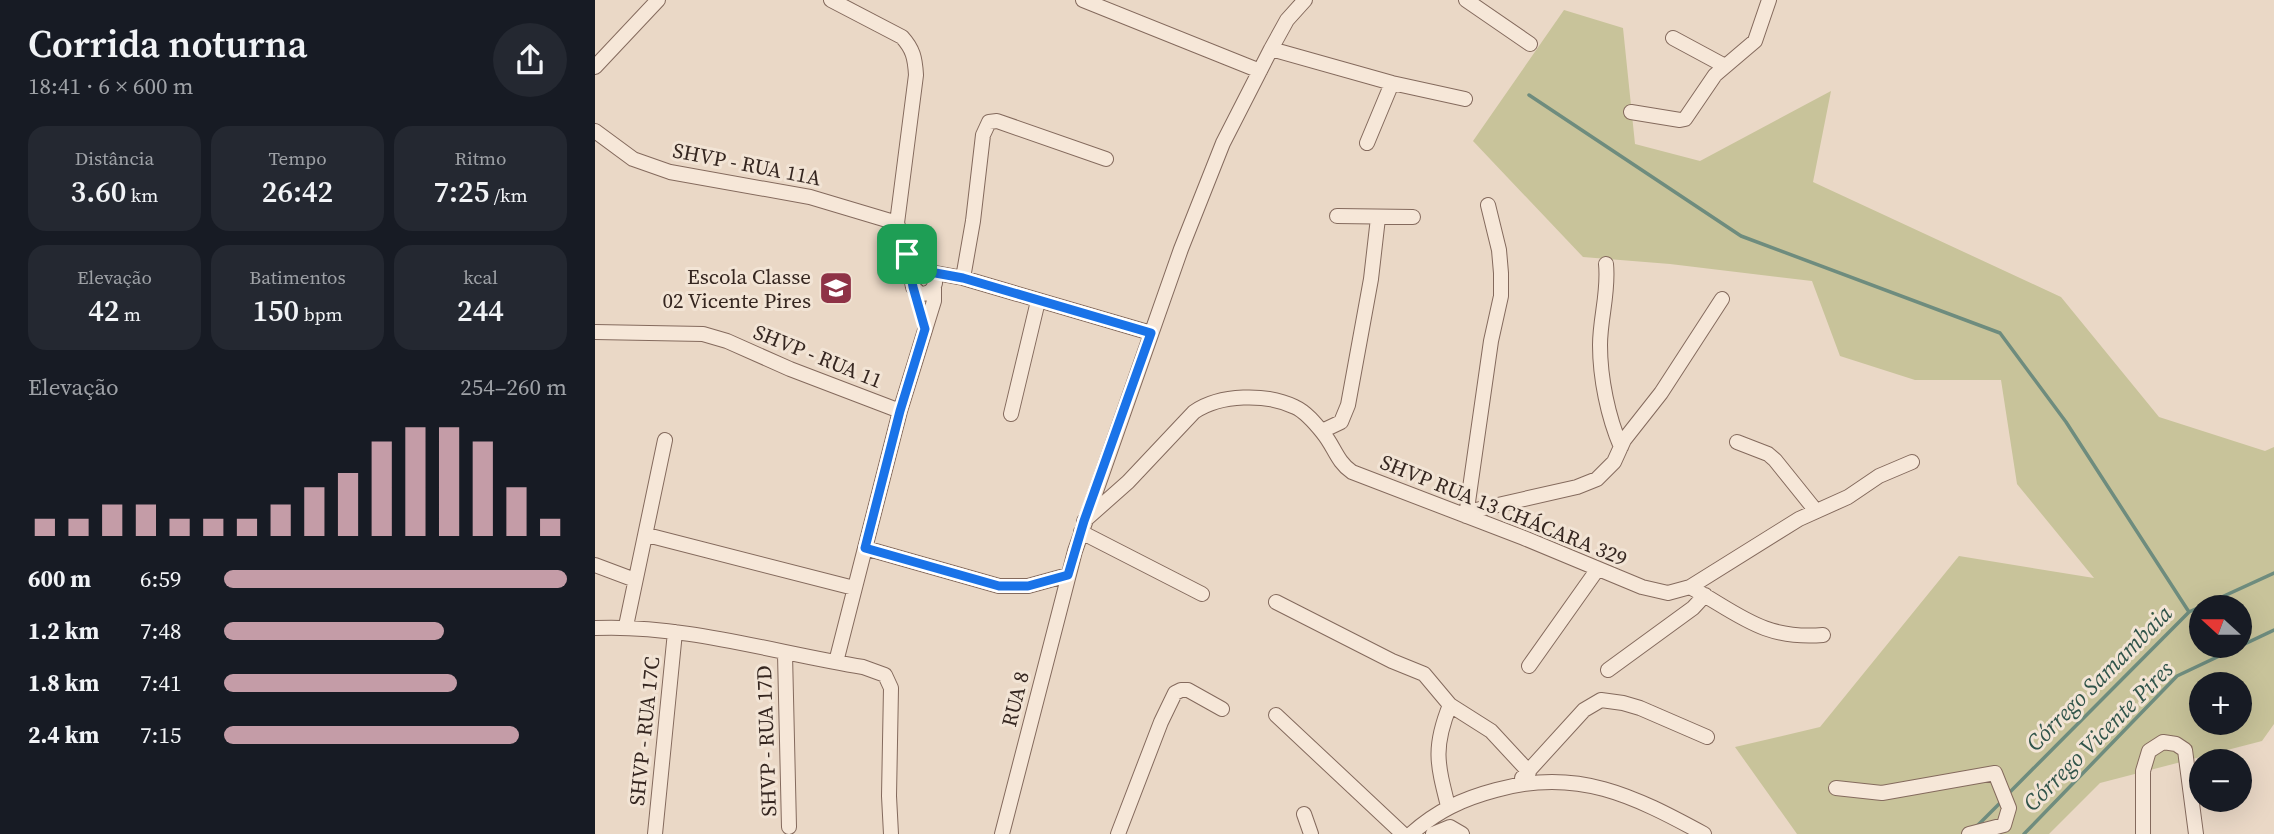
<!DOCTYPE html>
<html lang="pt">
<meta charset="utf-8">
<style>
body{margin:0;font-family:"Source Serif 4",serif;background:#242831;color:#f1f3f6;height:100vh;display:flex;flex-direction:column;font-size:26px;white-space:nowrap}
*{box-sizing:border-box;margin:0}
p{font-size:23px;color:#9ea1a6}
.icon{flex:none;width:38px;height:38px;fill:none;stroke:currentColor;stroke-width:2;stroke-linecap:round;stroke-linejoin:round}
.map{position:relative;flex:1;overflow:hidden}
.drawer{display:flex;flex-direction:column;background:#171b24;width:595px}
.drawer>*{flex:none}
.needle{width:46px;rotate:291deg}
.controls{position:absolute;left:1594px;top:595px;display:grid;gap:14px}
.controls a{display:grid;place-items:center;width:63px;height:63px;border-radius:50%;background:#171b24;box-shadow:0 7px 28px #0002;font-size:35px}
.pin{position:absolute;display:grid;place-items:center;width:60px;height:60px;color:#fff;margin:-30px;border-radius:14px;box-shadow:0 4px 10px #0006}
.round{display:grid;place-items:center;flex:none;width:74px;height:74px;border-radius:37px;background:#242831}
.summary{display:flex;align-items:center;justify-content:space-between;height:119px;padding:0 28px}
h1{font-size:38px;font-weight:600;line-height:52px}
.figures{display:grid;grid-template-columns:repeat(3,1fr);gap:10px;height:119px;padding:7px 28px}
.figures div{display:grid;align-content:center;border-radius:18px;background:#242831;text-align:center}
.figures b{font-size:30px;font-weight:600}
.figures small{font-size:19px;font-weight:400}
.figures p{font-size:19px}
.chart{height:196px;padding:14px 28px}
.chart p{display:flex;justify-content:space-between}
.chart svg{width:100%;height:126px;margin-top:7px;stroke:#c49ca7;stroke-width:6}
ul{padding:0 28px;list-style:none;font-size:23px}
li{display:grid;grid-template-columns:112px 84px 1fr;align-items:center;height:52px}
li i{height:18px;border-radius:9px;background:#c49ca7}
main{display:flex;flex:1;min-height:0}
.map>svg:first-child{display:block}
</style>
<main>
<section class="drawer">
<div class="summary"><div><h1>Corrida noturna</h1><p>18:41 · 6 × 600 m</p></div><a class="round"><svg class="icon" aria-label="share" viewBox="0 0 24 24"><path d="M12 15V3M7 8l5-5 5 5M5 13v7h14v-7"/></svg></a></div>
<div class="figures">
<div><p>Distância</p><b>3.60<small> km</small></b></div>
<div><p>Tempo</p><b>26:42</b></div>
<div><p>Ritmo</p><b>7:25<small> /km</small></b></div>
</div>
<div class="figures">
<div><p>Elevação</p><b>42<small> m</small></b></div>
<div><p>Batimentos</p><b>150<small> bpm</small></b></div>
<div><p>kcal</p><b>244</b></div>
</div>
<div class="chart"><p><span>Elevação</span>254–260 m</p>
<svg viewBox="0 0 160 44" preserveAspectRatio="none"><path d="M5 44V38M15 44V38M25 44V33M35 44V33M45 44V38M55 44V38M65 44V38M75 44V33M85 44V27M95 44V22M105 44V11M115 44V6M125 44V6M135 44V11M145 44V27M155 44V38"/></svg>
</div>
<ul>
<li><b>600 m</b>6:59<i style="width:100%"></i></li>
<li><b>1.2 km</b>7:48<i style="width:64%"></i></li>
<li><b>1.8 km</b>7:41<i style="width:68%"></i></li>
<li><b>2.4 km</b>7:15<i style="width:86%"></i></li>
</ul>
</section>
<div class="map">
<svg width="1679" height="834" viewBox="0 0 1679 834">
<rect width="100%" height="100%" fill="#ead8c6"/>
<path fill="#c8c39a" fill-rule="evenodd" d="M969,10L1028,28L1040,144L1105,161L1236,91L1218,182L1466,297L1564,417L1670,451L1679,447V724L1667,741L1505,783L1454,834H1202L1140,747L1225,727L1364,556L1499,578L1422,484L1406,380H1320L1245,356L1217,281L1075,264L988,257L878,141ZM1606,607H1645V646H1606ZM1606,684H1645V723H1606Z"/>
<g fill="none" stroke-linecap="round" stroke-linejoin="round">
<path stroke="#6e8c7e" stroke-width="3.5" d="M934,95L1146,236L1405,333L1471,422L1594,612
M1412,795L1594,612L1679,573
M1380,828L1407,801
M1429,834L1582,676L1679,630"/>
<g stroke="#846a5d" stroke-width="16">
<path id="minor" d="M236,0L307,37C318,49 320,58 321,75L302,223L312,254L318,287L325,294C334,294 338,291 340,283L338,275L327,271L322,273L317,282
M488,0L665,71
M871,0L935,44
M1078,38L1130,66
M676,49L797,83L870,99
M0,67L63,0
M1036,112L1085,120L1090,119L1120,75L1160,41L1174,0
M0,131L38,159L75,172L215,197L302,223
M772,143L797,83
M742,216L818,217
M1011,264C1014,292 1005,318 1005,345C1005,378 1013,417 1026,447
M335,272L368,278L556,333
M368,278L378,221L388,135L394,122L402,121L511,159
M0,332L108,334L132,341L195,369L305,411
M416,414L443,301
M727,431L746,422L753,405L776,279L783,218
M1142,442L1173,454L1180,460L1221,511
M872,512L982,487L1002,479L1019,462L1029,440L1066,393L1127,299
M871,516L896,341L906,296V273L904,250L893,205
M489,521L533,482L599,412C625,394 671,393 700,407C711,412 720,423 728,433C739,446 742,462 757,472L929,538L1047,587L1073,593L1095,587L1204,519L1253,497L1284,476L1317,462
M486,532L607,594
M52,535L259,588
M270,548L404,586H433L473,575
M0,565L40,580
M1095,587C1144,614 1168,640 1228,635
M681,602L797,661L829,674L855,705L896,731L934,772
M31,626L70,440
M0,628C88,624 181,653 268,667L290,675L296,688L294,796L296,834
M190,654L194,827
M241,662L305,411L339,301V288
M934,666L1002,570
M1013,670L1098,608L1110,595
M681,715L808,834
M927,778L989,710L1006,700L1028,703L1045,708L1112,737
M1241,788L1287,793L1400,773L1414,808L1409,825L1374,834
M853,806C842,763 838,747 855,705
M709,814L716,834
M60,834L80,632
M407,834L480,551L586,249L628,143L676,49L692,20L710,0
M523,834L566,722L580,693L586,690H593L627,709
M816,834C842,811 867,799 901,790C982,767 1039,796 1109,834
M838,834L855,827L867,834
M1548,834V771L1554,751L1568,742L1581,744L1590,750L1601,834"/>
</g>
<use href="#minor" stroke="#f6e7d8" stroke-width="14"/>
</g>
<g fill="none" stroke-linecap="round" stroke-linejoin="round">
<g stroke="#fff" stroke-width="14">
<path id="route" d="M312,254L335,272L368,278L556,333L489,521L473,575L433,586H404L270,548L305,411L330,329L318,287Z"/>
</g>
<use href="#route" stroke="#1a73e8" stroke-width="9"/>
</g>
<defs>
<g id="school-square" transform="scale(1.75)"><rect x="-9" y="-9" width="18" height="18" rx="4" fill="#8e3246" stroke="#f2e4d5"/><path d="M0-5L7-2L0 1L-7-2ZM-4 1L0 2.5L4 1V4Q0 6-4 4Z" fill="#fff"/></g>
</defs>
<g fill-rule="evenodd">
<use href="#school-square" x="241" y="288"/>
</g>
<g text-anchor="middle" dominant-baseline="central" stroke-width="6" stroke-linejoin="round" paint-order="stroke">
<g font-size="21" fill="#352620" stroke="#f2e4d5">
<text transform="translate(152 164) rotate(11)">SHVP - RUA 11A</text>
<text transform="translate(223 356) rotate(22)">SHVP - RUA 11</text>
<text transform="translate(909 510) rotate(22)">SHVP RUA 13 CHÁCARA 329</text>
<text transform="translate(420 699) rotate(-76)">RUA 8</text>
<text transform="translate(49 731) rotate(-84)">SHVP - RUA 17C</text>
<text transform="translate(171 741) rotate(-92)">SHVP - RUA 17D</text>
</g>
<g font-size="21" fill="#352620" stroke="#f2e4d5" text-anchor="end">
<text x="216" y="276">Escola Classe<tspan x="216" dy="24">02 Vicente Pires</tspan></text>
</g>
<g font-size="23" font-style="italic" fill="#30544a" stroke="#f2e4d5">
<text transform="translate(1504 678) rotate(-45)">Córrego Samambaia</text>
<text transform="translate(1503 736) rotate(-45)">Córrego Vicente Pires</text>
</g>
</g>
</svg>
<div class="controls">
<a><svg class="needle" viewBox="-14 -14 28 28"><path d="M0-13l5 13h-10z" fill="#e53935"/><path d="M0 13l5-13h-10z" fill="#9ea1a6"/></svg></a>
<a>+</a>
<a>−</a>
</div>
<div class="pin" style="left:312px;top:254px;background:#1e9e55"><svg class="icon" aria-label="arrive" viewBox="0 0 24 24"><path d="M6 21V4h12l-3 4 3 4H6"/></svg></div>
</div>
</main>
